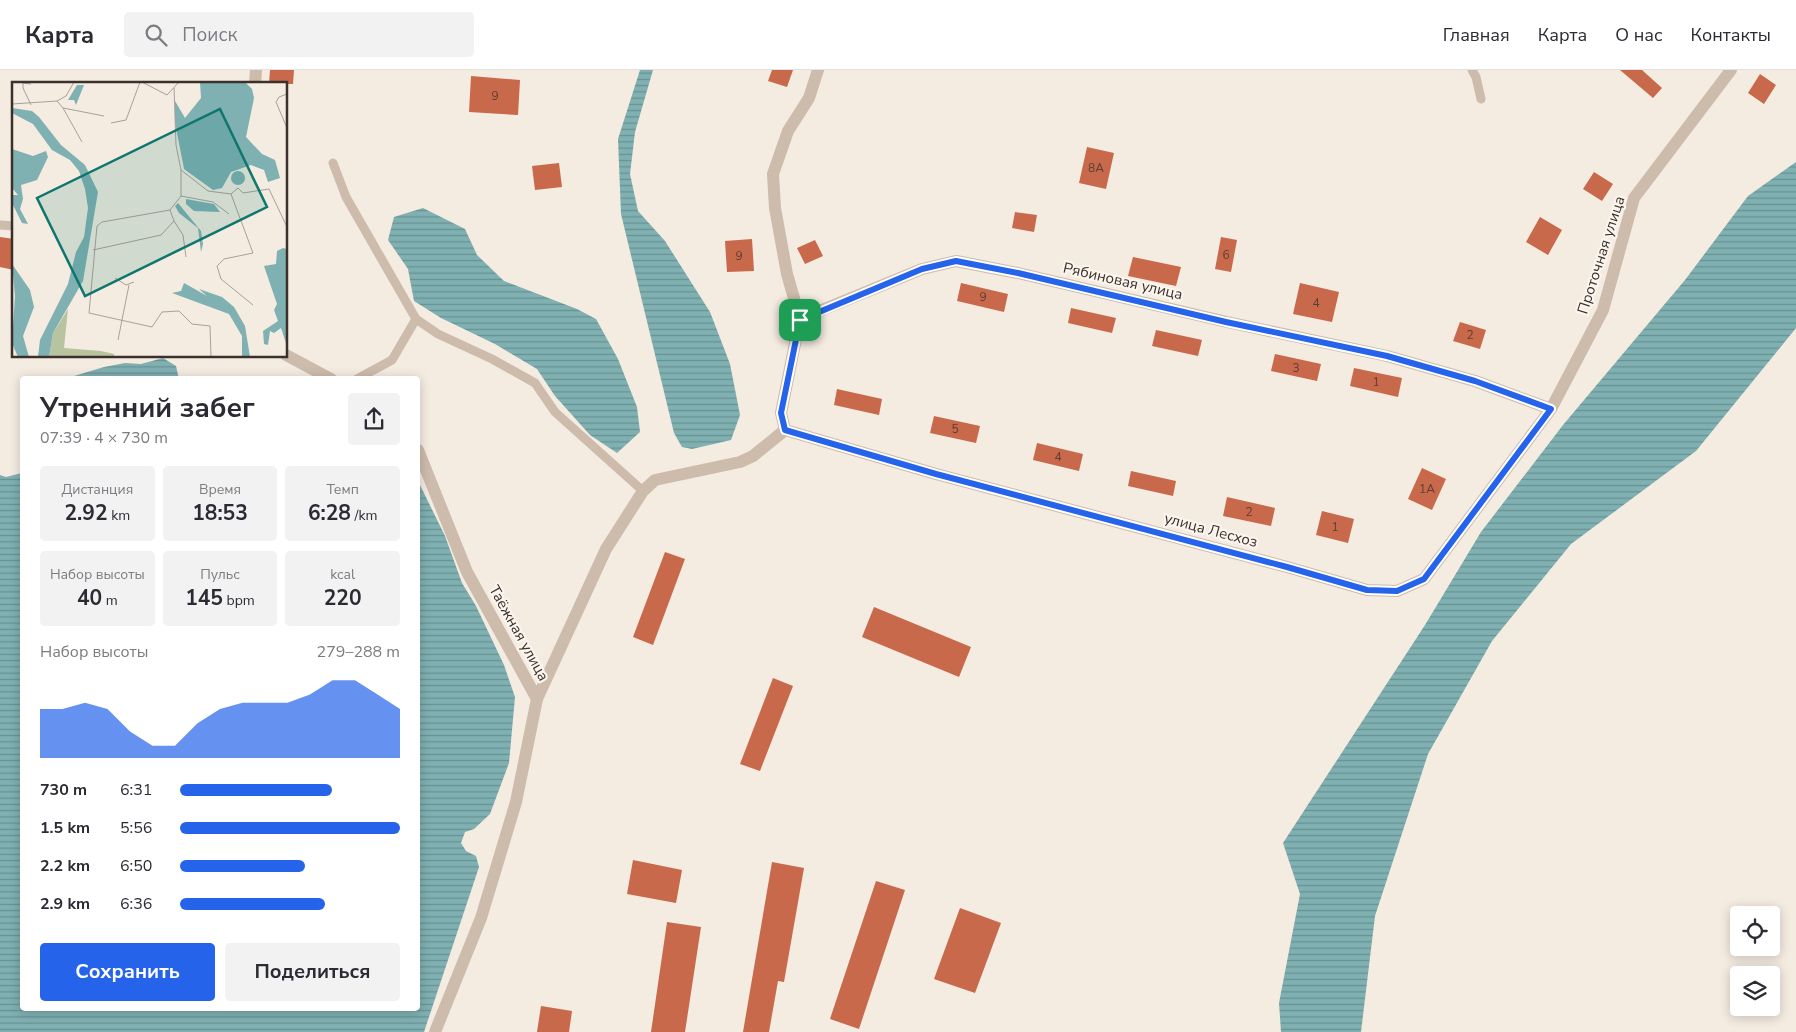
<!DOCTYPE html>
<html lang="ru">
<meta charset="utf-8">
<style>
body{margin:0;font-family:"Nunito Sans",sans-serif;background:#f2f2f3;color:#2b2b33;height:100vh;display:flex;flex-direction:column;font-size:19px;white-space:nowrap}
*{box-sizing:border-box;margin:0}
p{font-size:16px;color:#7c7c81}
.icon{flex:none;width:28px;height:28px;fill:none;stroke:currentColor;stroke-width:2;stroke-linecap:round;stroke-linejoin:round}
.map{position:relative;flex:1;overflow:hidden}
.drawer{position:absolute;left:20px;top:306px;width:400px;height:635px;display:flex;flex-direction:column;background:#fff;border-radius:5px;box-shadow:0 2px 12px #0003}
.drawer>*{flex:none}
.controls{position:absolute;left:1730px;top:836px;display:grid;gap:10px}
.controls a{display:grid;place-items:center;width:50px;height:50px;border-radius:5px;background:#fff;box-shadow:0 2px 12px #0003;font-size:25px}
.pin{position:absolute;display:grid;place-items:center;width:42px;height:42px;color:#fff;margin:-21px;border-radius:10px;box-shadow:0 2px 8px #0006}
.round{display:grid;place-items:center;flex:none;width:52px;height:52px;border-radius:5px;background:#f2f2f3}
.headline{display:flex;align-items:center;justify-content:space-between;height:85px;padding:0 20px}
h1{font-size:28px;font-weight:700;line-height:38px}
.stats{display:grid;grid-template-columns:repeat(3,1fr);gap:8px;height:85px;padding:5px 20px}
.stats div{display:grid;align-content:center;border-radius:5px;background:#f2f2f3;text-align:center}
.stats b{font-size:21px;font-weight:700}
.stats small{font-size:14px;font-weight:400}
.stats p{font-size:14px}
.chart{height:140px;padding:10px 20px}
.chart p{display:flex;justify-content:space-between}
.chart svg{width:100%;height:90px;margin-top:5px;fill:#2563eb;opacity:.7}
.action{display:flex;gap:10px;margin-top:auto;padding:10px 20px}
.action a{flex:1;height:58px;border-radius:5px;background:#2563eb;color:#fff;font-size:20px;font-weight:700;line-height:58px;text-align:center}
.action a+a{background:#f2f2f3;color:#2b2b33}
ul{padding:0 20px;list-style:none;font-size:16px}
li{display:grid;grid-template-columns:80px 60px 1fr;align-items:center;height:38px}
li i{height:12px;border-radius:6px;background:#2563eb}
header{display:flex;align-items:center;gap:30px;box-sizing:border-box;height:70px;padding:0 25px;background:#fff;border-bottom:1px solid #e1e1e2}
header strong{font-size:24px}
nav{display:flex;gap:28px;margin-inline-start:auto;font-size:18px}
.search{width:350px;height:45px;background:#f2f2f3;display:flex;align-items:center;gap:12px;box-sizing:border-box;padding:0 18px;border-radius:5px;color:#7c7c81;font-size:19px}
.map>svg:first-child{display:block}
</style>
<header>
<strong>Карта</strong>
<div class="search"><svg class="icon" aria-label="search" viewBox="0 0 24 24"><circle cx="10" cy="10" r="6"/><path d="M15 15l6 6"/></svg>Поиск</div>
<nav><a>Главная</a><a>Карта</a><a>О нас</a><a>Контакты</a></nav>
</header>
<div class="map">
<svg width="1796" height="962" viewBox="0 0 1796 962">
<defs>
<pattern id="water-rules" width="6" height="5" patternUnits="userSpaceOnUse" patternTransform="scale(1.25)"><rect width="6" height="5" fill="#7fb0b2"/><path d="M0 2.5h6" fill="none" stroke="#699091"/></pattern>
</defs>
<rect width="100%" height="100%" fill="#f4ebe1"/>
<path fill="url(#water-rules)" d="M640,0H653L635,62L630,104L638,141L665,171L710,242L730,294L740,345L731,370L692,379L682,377L674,363L621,144L618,69Z
M1796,92V258L1696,381L1571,474L1492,571L1428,684L1375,846L1361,962H1281L1279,933L1300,824L1283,773L1425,555L1481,462L1563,355L1685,210L1748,126Z
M423,138L465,159L477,185L504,211L577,239L596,249L618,289L637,337L640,362L617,383L590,365L555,326L537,299L495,274L441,248L414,231L408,199L388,170L394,147Z
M163,288L176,296L179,309H64L104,297L125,293L141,294Z
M22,403V939H418V411L445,466L462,513L476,536L504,595L515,627L509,693L490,744L474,759L465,762L461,773L466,781L476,786L479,797L424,962H0V405L6,407Z"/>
<path fill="#c8694b" d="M270,0H294L293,14H269Z
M772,0H793L787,17L768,11Z
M1620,0H1642L1662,18L1653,28Z
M1760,4L1776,15L1764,34L1748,23Z
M471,6L520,10L518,45L469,42Z
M1087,77L1114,83L1106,119L1079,113Z
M559,93L562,117L535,120L532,96Z
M1594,102L1613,114L1602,131L1583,119Z
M1015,142L1037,145L1034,162L1012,158Z
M1540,147L1562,160L1548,185L1526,172Z
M0,167L14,169V200L0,197Z
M1221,167L1237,170L1231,202L1215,199Z
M752,169L754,201L727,202L725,171Z
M815,170L823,186L805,194L797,178Z
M1133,187L1181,197L1176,216L1128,206Z
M961,213L1008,224L1004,242L957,231Z
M1300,213L1339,222L1332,252L1293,244Z
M1071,238L1116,248L1112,263L1068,253Z
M1460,252L1486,260L1480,279L1453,271Z
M1156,260L1202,270L1198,286L1152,276Z
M1275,284L1321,294L1317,311L1271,301Z
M1354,298L1402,308L1398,327L1350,316Z
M837,319L882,329L879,345L834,335Z
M934,346L980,356L976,373L930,363Z
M1037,373L1083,384L1079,401L1033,390Z
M1422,398L1446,409L1432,440L1408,429Z
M1131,401L1176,411L1173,426L1128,416Z
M1227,427L1275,438L1271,456L1223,446Z
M1322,441L1354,449L1348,473L1316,465Z
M665,482L685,489L653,575L633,567Z
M874,537L971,577L959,607L862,567Z
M773,608L793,616L760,701L740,694Z
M633,790L682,800L676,833L627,824Z
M772,792L804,798L784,912L778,911L769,962H743Z
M876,811L905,820L859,959L830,949Z
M960,838L1001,853L975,923L934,909Z
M667,852L701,857L685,962H651Z
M541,936L572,941L569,962H537Z"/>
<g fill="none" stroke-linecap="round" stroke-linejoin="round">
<path stroke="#cdbbac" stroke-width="9" d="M1472,0L1476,7L1481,29
M333,93L346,127L416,249L438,264L492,289L535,313L555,342L643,421
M0,155L14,156
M357,309L392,290L416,249"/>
<path stroke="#cdbbac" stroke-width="12" d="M255,14L256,0
M800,249L787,204L775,138L773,104L788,61L809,28L818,0
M286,285L331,309
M785,360L936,404L1287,497L1367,520L1397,521L1424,509L1551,339L1603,240L1634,128L1731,0
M785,360L781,343L800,249L922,199L956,191L1018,203L1227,252L1387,286L1475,311L1551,339
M418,380L467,502L537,629L606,479L643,421L655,410L740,392L753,386L785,360
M435,962L481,848L516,732L537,629"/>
</g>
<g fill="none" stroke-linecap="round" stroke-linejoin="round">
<g stroke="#fff" stroke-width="10">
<path id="route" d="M956,191L1018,203L1226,252L1387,286L1475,311L1551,339L1424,509L1397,521L1367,520L1287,497L936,404L785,360L781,343L800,250L922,199Z"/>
</g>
<use href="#route" stroke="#2563eb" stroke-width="6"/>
</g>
<g text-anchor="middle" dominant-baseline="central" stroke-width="4.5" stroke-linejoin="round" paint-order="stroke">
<g font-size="12" fill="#5e3e33">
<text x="495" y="26">9</text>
<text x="1096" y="98">8А</text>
<text x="1226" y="185">6</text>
<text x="739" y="186">9</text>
<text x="983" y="227">9</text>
<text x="1316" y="233">4</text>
<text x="1470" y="265">2</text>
<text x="1296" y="298">3</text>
<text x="1376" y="312">1</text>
<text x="955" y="359">5</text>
<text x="1058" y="387">4</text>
<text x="1427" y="419">1А</text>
<text x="1249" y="442">2</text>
<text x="1335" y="457">1</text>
</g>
<g font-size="15" fill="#3b302b" stroke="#fbf5ee">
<text transform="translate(1601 185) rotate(-72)">Проточная улица</text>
<text transform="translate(1123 211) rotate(13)">Рябиновая улица</text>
<text transform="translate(1211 460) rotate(15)">улица Лесхоз</text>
<text transform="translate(519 563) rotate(61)">Таёжная улица</text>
</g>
</g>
<g transform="translate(12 12)">
<rect width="275" height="275" fill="#f4ebe1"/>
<path d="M56,227L52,266L89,269L102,272V275H37L41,251Z" fill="#b8c4a0"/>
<path d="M188,0H233L240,7L242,16L234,55L250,72L263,78L268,96L256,100L252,88L239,83L219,90L210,106L201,108L172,87L163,41V19L173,36L189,16ZM65,3H72L64,23L62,18H56ZM0,26L20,29L27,35L49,63L73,83L86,110L71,199L41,251L37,275H26L28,258L56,202L64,170L72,155L76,126L73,107L67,89L58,78L40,68L21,42L0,31ZM0,67L21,74L34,69L36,75L25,98L9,103L11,117L8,127L16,142L10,141L0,121V113H6L0,106ZM219 96a7 7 0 1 1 14 0a7 7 0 1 1-14 0ZM174,117L202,122L208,130L182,129L174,122ZM166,121L189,149L191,162L189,170L186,146L167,131L163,124ZM271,166L275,167V264L269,246L262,251L258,249L256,263L252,262L251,249L266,239L262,228L265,222L252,184L264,182L265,169ZM0,182L18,208L22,225L11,254L17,275H6L0,261L3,214ZM172,201L195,214L187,207L210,215L222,225L233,244L238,275H230V254L217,232L160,211L169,209Z" fill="#7fb0b2"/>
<path fill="none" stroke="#aaa098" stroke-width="1" d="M130,0L155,13L167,0M19,2L11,1V6L19,23M162,6L164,63L169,88M275,12L267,15L264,20L275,46M45,19L51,26L92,34M0,22L45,19L54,14L62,0M51,26L70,60M99,41L114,38L128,0M219,112L226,106L231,111L257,107L275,145M169,114V88L196,109L219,112L241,171L212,177L205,184L209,197L241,223M169,114L201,120L217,132M158,128L90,140L85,144L77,231L140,245L150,230L167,229L180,242L198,244L199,275M158,128L169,114M162,139L171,153L174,175M81,168L149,153L162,139L158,128M103,196L114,203L122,200M106,258L117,203"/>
<path fill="#0f766e" fill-opacity="0.15" stroke="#0f766e" stroke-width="2.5" d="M208,27L255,125L73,214L25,116Z"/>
<rect width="275" height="275" fill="none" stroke="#3b302b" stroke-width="2.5"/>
</g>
</svg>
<div class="controls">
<a><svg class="icon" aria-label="locate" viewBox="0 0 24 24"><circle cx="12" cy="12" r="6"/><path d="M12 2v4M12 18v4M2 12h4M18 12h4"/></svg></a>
<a><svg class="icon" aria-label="layers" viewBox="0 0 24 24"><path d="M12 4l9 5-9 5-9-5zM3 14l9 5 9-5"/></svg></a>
</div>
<div class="pin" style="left:800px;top:250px;background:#1e9e55"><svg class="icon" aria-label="arrive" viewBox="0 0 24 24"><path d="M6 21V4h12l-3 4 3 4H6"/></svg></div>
<section class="drawer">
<div class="headline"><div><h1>Утренний забег</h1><p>07:39 · 4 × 730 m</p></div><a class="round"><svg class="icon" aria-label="share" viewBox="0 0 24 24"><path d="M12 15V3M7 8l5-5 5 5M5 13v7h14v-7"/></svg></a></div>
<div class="stats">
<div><p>Дистанция</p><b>2.92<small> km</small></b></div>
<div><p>Время</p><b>18:53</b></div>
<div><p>Темп</p><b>6:28<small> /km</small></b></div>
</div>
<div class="stats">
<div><p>Набор высоты</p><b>40<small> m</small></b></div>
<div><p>Пульс</p><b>145<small> bpm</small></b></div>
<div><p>kcal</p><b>220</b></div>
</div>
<div class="chart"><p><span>Набор высоты</span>279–288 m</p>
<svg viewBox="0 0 160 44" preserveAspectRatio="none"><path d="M0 44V20L10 20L20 17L30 20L40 31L50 38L60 38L70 27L80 20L90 17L100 17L110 17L120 13L130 6L140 6L150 13L160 20V44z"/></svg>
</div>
<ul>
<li><b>730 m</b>6:31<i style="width:69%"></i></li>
<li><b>1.5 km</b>5:56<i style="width:100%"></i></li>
<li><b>2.2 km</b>6:50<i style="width:57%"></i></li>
<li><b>2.9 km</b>6:36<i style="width:66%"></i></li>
</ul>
<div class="action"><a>Сохранить</a><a>Поделиться</a></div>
</section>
</div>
